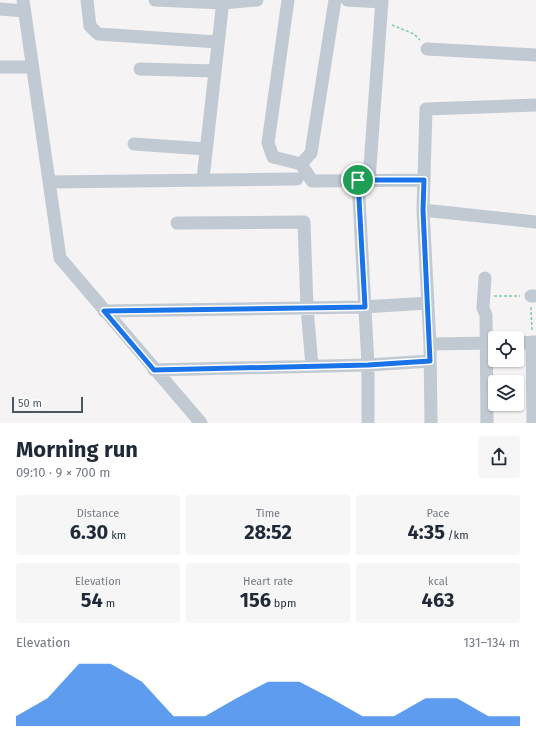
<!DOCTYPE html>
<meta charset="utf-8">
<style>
body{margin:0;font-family:"Fira Sans",sans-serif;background:#f6f6f7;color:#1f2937;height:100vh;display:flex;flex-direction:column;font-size:15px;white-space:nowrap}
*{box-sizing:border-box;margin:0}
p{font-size:13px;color:#747a83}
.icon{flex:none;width:22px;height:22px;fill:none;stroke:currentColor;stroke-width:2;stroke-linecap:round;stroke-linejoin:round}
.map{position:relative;height:423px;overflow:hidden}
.panel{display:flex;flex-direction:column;background:#fff;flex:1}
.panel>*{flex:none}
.fabs{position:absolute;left:488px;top:331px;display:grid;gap:8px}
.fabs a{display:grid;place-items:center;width:36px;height:36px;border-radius:4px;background:#fff;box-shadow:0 1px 3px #0004;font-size:20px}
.scale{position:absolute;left:12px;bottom:10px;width:71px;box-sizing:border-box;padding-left:4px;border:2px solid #4a5661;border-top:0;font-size:11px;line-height:14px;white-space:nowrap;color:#4a5661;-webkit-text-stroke:3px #fff;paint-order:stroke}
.pin{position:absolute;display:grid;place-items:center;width:34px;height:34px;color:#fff;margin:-17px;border:2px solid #fff;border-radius:50%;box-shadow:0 1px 4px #0007}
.round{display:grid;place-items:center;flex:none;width:42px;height:42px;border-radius:4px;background:#f6f6f7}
.summary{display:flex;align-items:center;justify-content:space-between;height:68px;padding:0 16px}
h1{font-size:22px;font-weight:700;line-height:30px}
.metrics{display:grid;grid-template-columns:repeat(3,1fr);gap:6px;height:68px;padding:4px 16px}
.metrics div{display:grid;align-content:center;border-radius:4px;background:#f6f6f7;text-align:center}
.metrics b{font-size:20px;font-weight:700}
.metrics small{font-size:11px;font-weight:400}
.metrics p{font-size:11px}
.chart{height:112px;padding:8px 16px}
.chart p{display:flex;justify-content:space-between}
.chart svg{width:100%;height:72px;margin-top:4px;fill:#1a73e8;opacity:.7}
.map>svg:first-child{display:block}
</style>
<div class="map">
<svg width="536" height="423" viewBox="0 0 536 423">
<rect width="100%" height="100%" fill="#f5f3f3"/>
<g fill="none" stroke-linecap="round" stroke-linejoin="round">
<path stroke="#7ad0a6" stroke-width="1.5" stroke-dasharray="3 2" stroke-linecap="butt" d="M392,25L414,34L420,40
M494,296H520
M531,307L532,331"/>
<path stroke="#c1cad2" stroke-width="13" d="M23,0L60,258L201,423
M87,0L90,26L98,34L217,42
M155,0L223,3L257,0
M288,0L268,143L273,157L301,164L312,181L424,180
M347,0L381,2
M0,9L24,11
M427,49L536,55
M0,67H32
M140,69L214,71
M134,144L206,149
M301,164L311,153L335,0
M203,179L223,0
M358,180L368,365V423
M369,180L382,0
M49,182L297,179
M423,210L536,222
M177,223L304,222L307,308L312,366
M485,278L483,308L486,315L487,423
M531,296H536
M104,311L363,307L428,303
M532,342L533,423
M517,343L536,342
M430,344L495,343
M154,370L368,365L430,361
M431,423L430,344L423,210L426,109L536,105"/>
</g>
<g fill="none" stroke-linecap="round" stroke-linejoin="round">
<g stroke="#fff" stroke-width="8">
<path id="route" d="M358,180H424L423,210L430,361L368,365L154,370L104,311L365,307Z"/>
</g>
<use href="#route" stroke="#1a73e8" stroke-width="5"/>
</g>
</svg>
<div class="fabs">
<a><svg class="icon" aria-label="locate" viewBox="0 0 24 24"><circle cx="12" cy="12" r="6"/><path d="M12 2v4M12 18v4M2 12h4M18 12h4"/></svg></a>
<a><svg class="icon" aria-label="layers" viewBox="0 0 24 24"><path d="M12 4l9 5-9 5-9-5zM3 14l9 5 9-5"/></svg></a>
</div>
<div class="scale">50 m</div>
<div class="pin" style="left:358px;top:180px;background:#1e9e55"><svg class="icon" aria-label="arrive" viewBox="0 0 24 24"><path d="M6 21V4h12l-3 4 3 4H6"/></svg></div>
</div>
<section class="panel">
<div class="summary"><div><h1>Morning run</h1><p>09:10 · 9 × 700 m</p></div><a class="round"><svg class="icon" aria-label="share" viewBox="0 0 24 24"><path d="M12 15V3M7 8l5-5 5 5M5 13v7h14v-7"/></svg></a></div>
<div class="metrics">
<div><p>Distance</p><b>6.30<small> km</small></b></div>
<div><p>Time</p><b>28:52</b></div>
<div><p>Pace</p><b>4:35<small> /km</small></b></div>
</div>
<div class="metrics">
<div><p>Elevation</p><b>54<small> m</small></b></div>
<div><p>Heart rate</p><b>156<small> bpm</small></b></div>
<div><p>kcal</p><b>463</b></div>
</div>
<div class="chart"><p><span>Elevation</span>131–134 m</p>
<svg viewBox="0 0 160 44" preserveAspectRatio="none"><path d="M0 44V38L10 27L20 6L30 6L40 17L50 38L60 38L70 27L80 17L90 17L100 27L110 38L120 38L130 27L140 27L150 38L160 38V44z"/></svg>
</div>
</section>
